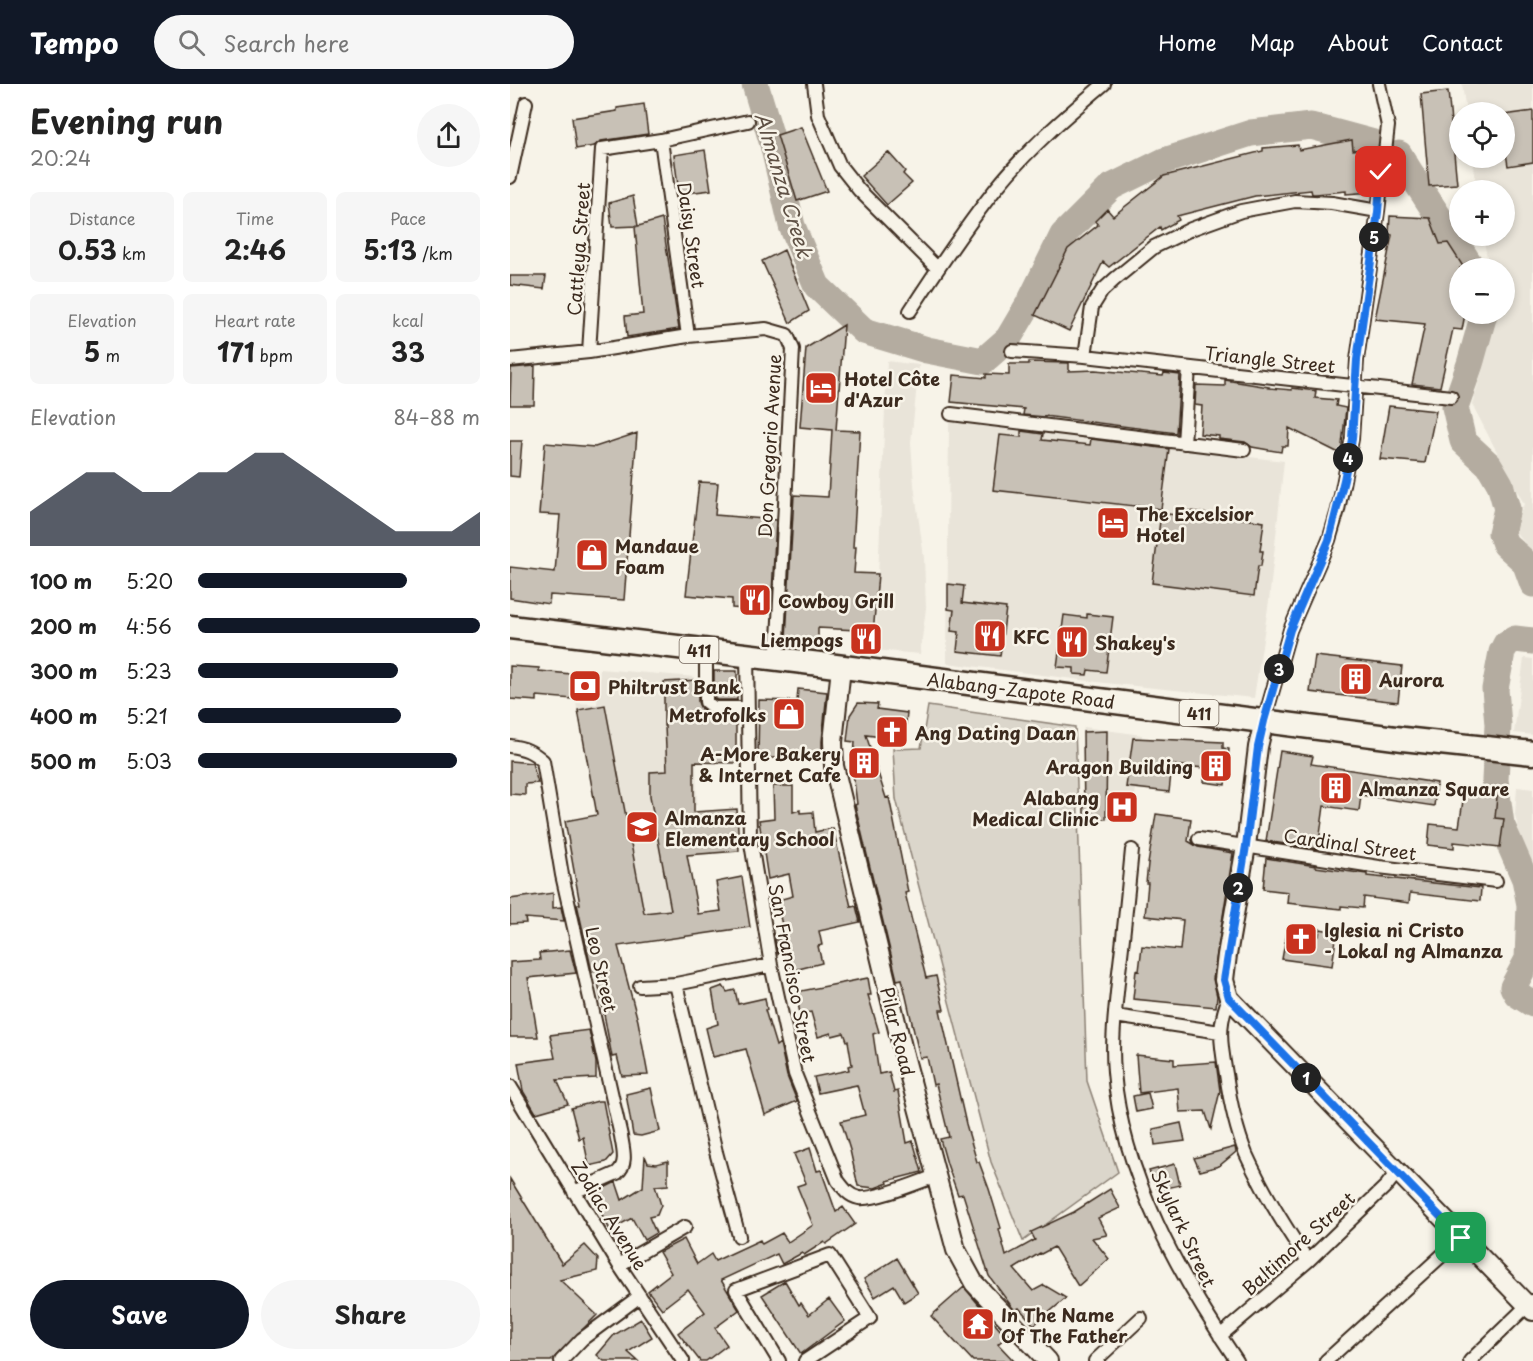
<!DOCTYPE html>
<meta charset="utf-8">
<style>
body{margin:0;font-family:"Playpen Sans",sans-serif;background:#f6f6f6;color:#222;height:100vh;display:flex;flex-direction:column;font-size:22px;white-space:nowrap}
*{box-sizing:border-box;margin:0}
p{font-size:20px;color:#767676}
.icon{flex:none;width:33px;height:33px;fill:none;stroke:currentColor;stroke-width:2;stroke-linecap:round;stroke-linejoin:round}
.map{position:relative;flex:1;overflow:hidden}
.panel{display:flex;flex-direction:column;background:#fff;width:510px}
.panel>*{flex:none}
.tools{position:absolute;left:939px;top:18px;display:grid;gap:12px}
.tools a{display:grid;place-items:center;width:66px;height:66px;border-radius:50%;background:#fff;box-shadow:0 3px 9px #0003;font-size:30px}
.pin{position:absolute;display:grid;place-items:center;width:51px;height:51px;color:#fff;margin:-26px;border-radius:12px;box-shadow:0 3px 9px #0006}
.km{position:absolute;width:30px;height:30px;margin:-15px;border-radius:50%;background:#222;color:#fff;font-size:16px;line-height:30px;text-align:center}
.round{display:grid;place-items:center;flex:none;width:63px;height:63px;border-radius:32px;background:#f6f6f6}
.summary{display:flex;align-items:center;justify-content:space-between;height:102px;padding:0 30px}
h1{font-size:33px;font-weight:700;line-height:45px}
.stats{display:grid;grid-template-columns:repeat(3,1fr);gap:9px;height:102px;padding:6px 30px}
.stats div{display:grid;align-content:center;border-radius:9px;background:#f6f6f6;text-align:center}
.stats b{font-size:26px;font-weight:700}
.stats small{font-size:16px;font-weight:400}
.stats p{font-size:16px}
.chart{height:168px;padding:12px 30px}
.chart p{display:flex;justify-content:space-between}
.chart svg{width:100%;height:108px;margin-top:6px;fill:#111827;opacity:.7}
.primary-button{display:flex;gap:12px;margin-top:auto;padding:12px 30px}
.primary-button a{flex:1;height:69px;border-radius:36px;background:#111827;color:#fff;font-size:24px;font-weight:700;line-height:69px;text-align:center}
.primary-button a+a{background:#f6f6f6;color:#222}
ul{padding:0 30px;list-style:none;font-size:20px}
li{display:grid;grid-template-columns:96px 72px 1fr;align-items:center;height:45px}
li i{height:15px;border-radius:8px;background:#111827}
header{display:flex;align-items:center;gap:36px;box-sizing:border-box;height:84px;padding:0 30px;background:#111827;color:#fff}
header strong{font-size:28px}
nav{display:flex;gap:33px;margin-inline-start:auto;font-size:21px}
.search{width:420px;height:54px;background:#f6f6f6;display:flex;align-items:center;gap:15px;box-sizing:border-box;padding:0 21px;border-radius:33px;color:#767676;font-size:22px}
main{display:flex;flex:1;min-height:0}
.map>svg:first-child{display:block}
</style>
<header>
<strong>Tempo</strong>
<div class="search"><svg class="icon" aria-label="search" viewBox="0 0 24 24"><circle cx="10" cy="10" r="6"/><path d="M15 15l6 6"/></svg>Search here</div>
<nav><a>Home</a><a>Map</a><a>About</a><a>Contact</a></nav>
</header>
<main>
<section class="panel">
<div class="summary"><div><h1>Evening run</h1><p>20:24</p></div><a class="round"><svg class="icon" aria-label="share" viewBox="0 0 24 24"><path d="M12 15V3M7 8l5-5 5 5M5 13v7h14v-7"/></svg></a></div>
<div class="stats">
<div><p>Distance</p><b>0.53<small> km</small></b></div>
<div><p>Time</p><b>2:46</b></div>
<div><p>Pace</p><b>5:13<small> /km</small></b></div>
</div>
<div class="stats">
<div><p>Elevation</p><b>5<small> m</small></b></div>
<div><p>Heart rate</p><b>171<small> bpm</small></b></div>
<div><p>kcal</p><b>33</b></div>
</div>
<div class="chart"><p><span>Elevation</span>84–88 m</p>
<svg viewBox="0 0 160 44" preserveAspectRatio="none"><path d="M0 44V30L10 22L20 14L30 14L40 22L50 22L60 14L70 14L80 6L90 6L100 14L110 22L120 30L130 38L140 38L150 38L160 30V44z"/></svg>
</div>
<ul>
<li><b>100 m</b>5:20<i style="width:74%"></i></li>
<li><b>200 m</b>4:56<i style="width:100%"></i></li>
<li><b>300 m</b>5:23<i style="width:71%"></i></li>
<li><b>400 m</b>5:21<i style="width:72%"></i></li>
<li><b>500 m</b>5:03<i style="width:92%"></i></li>
</ul>
<div class="primary-button"><a>Save</a><a>Share</a></div>
</section>
<div class="map">
<svg width="1023" height="1277" viewBox="0 0 1023 1277">
<rect width="100%" height="100%" fill="#f7f3e8"/>
<filter id="ink" filterUnits="userSpaceOnUse"><feTurbulence type="fractalNoise" baseFrequency=".0167" numOctaves="2"/><feDisplacementMap in="SourceGraphic" scale="12" xChannelSelector="R" yChannelSelector="G"/><feConvolveMatrix kernelMatrix="1 2 1 2 8 2 1 2 1" color-interpolation-filters="sRGB"/></filter>
<g filter="url(#ink)">
<path fill="#e9e4d9" d="M952,0H1023V469L1003,445L1014,420L962,320L973,284L983,230H994V184H979L973,152H994V106H967L962,74H994V28H956Z
M377,277L409,281L401,358L404,401L414,474L416,524L410,570L365,566Z
M439,338L774,377L759,517L744,614L595,599L437,579Z
M1014,574L1023,575V651L1004,649Z
M90,585L185,593L187,721L174,720L177,764L192,851L112,862L66,619L87,620Z
M574,643L632,651L622,738L574,733L573,648Z
M1007,703L1023,705V791L1018,784L1005,731Z"/>
<path fill="#dbd6cb" stroke="#8b8074" stroke-width="1.5" d="M418,622L565,643L577,997L608,1088L513,1157L481,1078L386,715L383,665L411,664Z"/>
<g fill="none" stroke-linecap="round" stroke-linejoin="round">
<path stroke="#b4aca0" stroke-width="27" d="M245,0L263,60L282,142L307,202L354,247L417,266L473,277L498,255L521,216L553,151L601,103L654,77L741,49L801,42L864,59
M889,70C912,109 938,146 962,184
M974,230L960,280L945,323L953,357L979,381L990,400L997,425L991,449L995,460L1015,478L1023,500
M1023,557L1005,555L996,560L992,568L985,605L988,641L985,696L991,740L1015,795L1020,821L1018,875L1003,903L1007,910L1023,920"/>
</g>
<path fill="#c8c1b6" stroke="#3b2a1e" stroke-width="1.5" d="M938,7L947,100L919,102L911,10Z
M134,20L138,50L91,57L84,62L66,65L62,34L107,27V24Z
M1023,27V78L998,82L994,56V31Z
M291,43L317,107L287,117L267,51Z
M842,56L843,66L853,65L863,82L862,108L836,110V107L806,110H802L801,106L745,112L667,132L669,136L651,146L650,143L599,183L593,178L559,247L525,231L558,165L588,141L585,137L597,125L603,132L654,92L753,67V64L788,61L789,66Z
M195,66L201,106L169,110L164,71Z
M378,68L395,87L393,90L402,99L377,121L351,92Z
M123,112L128,142L102,143L99,119Z
M880,132L920,134L930,160L938,159L954,184H950V230H955L952,246L943,245L930,303L902,300L915,240L865,235L882,151L879,150Z
M152,135L169,245L117,253L115,232L133,230L125,143Z
M274,166L299,227L280,239L252,177Z
M0,192H36L34,205L0,201Z
M334,241L326,346L350,347L343,463H346L344,489L368,490L362,563L346,562L347,546L308,544V555L276,554L284,411L318,413L322,346L290,343L296,264Z
M519,278L559,279V287L585,286L653,292L654,289L670,291L666,349L535,332V333L513,331L514,325L441,318L444,291L476,294V290L499,291V280H519Z
M25,282L24,321H0L1,284Z
M715,296L759,303L758,304L782,306V304L806,307L805,314L827,316L826,322L836,324L831,370L779,344L778,362H772L771,368L742,363L735,358L709,355V352L690,350L692,322L685,321L686,301L715,302Z
M879,322L926,327L915,379L870,375Z
M511,347L533,350L532,356L580,361L581,355L659,365L651,425L483,406L490,351L511,353Z
M127,349L114,516L40,511L39,520L0,514V483L45,488L50,431L29,430L35,359L85,363Z
M0,357H12L9,393L0,392Z
M189,398L208,399L205,431L266,436L261,527L222,524V515L176,511Z
M674,426L754,438L750,467H753L751,482H748L744,512L642,499L651,429L673,432Z
M438,500L454,502L452,519L496,524L490,572L447,567L449,548L441,547L444,526L438,525Z
M577,530L603,533L596,588L578,586L577,591L564,590V584L547,583L554,531L577,534Z
M805,572L892,582L888,618L800,608Z
M0,582L29,584V587L61,590L63,615L27,612V617L0,615Z
M204,587H227V616H207L204,614Z
M188,596V618L191,625L203,632H226V679L184,678V728L227,725L229,767L177,771L188,830L211,827L206,798L232,793L240,843L108,862L128,937L138,991L112,992L107,972L102,973L86,887L82,888L67,820H70L55,737L87,731L68,626L95,621L134,829L161,826L140,712V688L157,687L155,642H154V598Z
M288,605L317,608L312,657V674H248L249,616L287,617Z
M348,619L368,620L367,625L397,629L394,656L356,651L376,714L379,713L398,808L395,809L416,894L426,892L434,926H430L456,1040L467,1078H469L479,1105L491,1144L489,1145L496,1172L525,1156L521,1148L564,1128L600,1105L610,1124L588,1134L597,1151L582,1154L599,1175L568,1202L544,1163L531,1170L530,1169L504,1185L523,1207L534,1201L556,1214L524,1241L509,1224L505,1226L502,1223L479,1192L453,1110L448,1111L437,1080L430,1055L439,1053L426,1000L423,1001L417,973L410,974L392,895L387,896L345,721L347,720L343,688L345,658L337,657L340,631Z
M597,647L596,735L574,733L573,648Z
M623,654L713,658V664L719,665L715,701L694,698L695,684L662,681L659,708L616,703Z
M770,667L803,672L801,680L927,699L924,722L851,711L849,727L814,722L808,765L756,757Z
M0,677L22,679L28,699L15,700V711L0,710Z
M263,702H283V728L290,726V729L303,728L305,748L323,744L341,823L346,822L350,838L309,847L312,861L308,862L312,879L281,887L277,868L268,870L265,856L275,854L269,828L264,830L261,818L283,812L279,790L258,795L249,736L264,734Z
M954,710L987,713L985,734L994,735L990,763L944,758V764L918,761L920,740L949,743Z
M646,730L681,735L678,757L688,763L723,769L703,895L707,912L706,923L623,915L626,886L629,887L632,862L670,866L673,836L635,832L638,799H636L638,780Z
M756,774L806,782L805,783L857,790V792L971,804L970,817L900,809L899,819L854,813L853,824L831,822V825L777,819L778,808L753,805Z
M43,809V824L51,823L54,837L15,834L16,839L0,840V815Z
M810,845L827,848L822,882L772,875L777,847L809,852Z
M60,866L66,889L18,894L28,953H0V878L30,876L29,869Z
M358,894L361,911H358L369,948L363,950L369,990L379,988L384,1008L388,1007L397,1059L403,1057L412,1088L377,1097L378,1099L365,1104L348,1102L340,1066L331,1037L355,1031L347,1001L308,1009L304,993L339,986L338,982L342,981L338,957H337L334,949L322,952L321,949L308,953L301,928L290,930L286,908Z
M213,902L217,908L225,906L228,920L255,914L257,926H255L266,962L270,959L277,992L287,1017L255,1031L236,965L203,973L196,944L208,940L202,906Z
M79,946L86,978V994L47,996L58,1020L26,1029L13,1007L8,979L45,974L40,951Z
M626,971L664,975V981L706,978L710,1007L701,1045L695,1027L670,1028L668,1004L629,1009Z
M141,1004L150,1047L131,1052L123,1051L116,1010Z
M638,1009L642,1025L626,1028L623,1012Z
M88,1017H93L103,1070L96,1078L79,1082L73,1053L69,1055L61,1024Z
M671,1039L675,1057L645,1061L643,1045Z
M725,1063L726,1068L709,1082L690,1087L684,1074Z
M300,1064L307,1087L311,1086L326,1128L333,1123L345,1140L316,1160L314,1158L294,1171L292,1169L272,1180L267,1170L211,1196L229,1226L205,1244L217,1261L196,1277H190L168,1249L195,1228L178,1205L152,1225L138,1207L161,1189L149,1168L174,1155L187,1180L201,1170L205,1177L250,1156L252,1160L272,1149L278,1158L303,1141L287,1102L296,1099L284,1070Z
M135,1072L138,1079L146,1080L158,1077V1101L145,1102L151,1121L147,1131L139,1133L146,1149L134,1156L122,1134L100,1146L84,1115L94,1104L106,1098L112,1116L133,1103Z
M665,1080L670,1101L648,1106L639,1087Z
M0,1095L52,1180L75,1161L88,1175L87,1187L50,1196L87,1231L41,1277H0Z
M387,1174L408,1209L394,1218L384,1201L365,1213L354,1195Z
M275,1197L289,1221L291,1219L299,1231L319,1215L335,1237L291,1270L252,1211Z
M454,1203L496,1253L488,1260L504,1277H463L421,1232Z
M131,1235L142,1253L118,1268L128,1277H94L87,1271L104,1251Z"/>
<g fill="none" stroke-linecap="round" stroke-linejoin="round">
<g stroke="#3b2a1e" stroke-width="16">
<path id="street" d="M304,0L308,31L330,82L349,106L428,185
M151,56L178,252
M0,93L16,19
M400,227C428,184 456,142 488,102C519,64 556,32 594,0
M502,267L575,272L941,313
M79,268L92,65L151,56L238,37
M575,272L582,223L592,207L605,195L644,163L681,145L731,127L785,117L822,119L868,127
M0,276L79,268L178,252L256,245L277,251L283,265L267,575
M441,330L734,366
M674,359L679,284
M196,567V618L204,624H238
M237,571L240,753L261,881L285,990L328,1097C334,1105 339,1112 349,1114C366,1116 409,1098 426,1092
M754,637L780,546L819,456L828,426L842,355L847,276L868,127L878,42L869,0
M0,662C14,664 22,667 33,677L52,791L111,1052C113,1065 118,1080 107,1089L64,1108
M689,755L869,783L986,797
M622,766C618,807 614,848 609,888C606,921 601,955 604,988C612,1090 670,1193 727,1277
M166,900L206,1068L229,1152
M130,902L166,900L261,881
M719,914C707,942 711,961 716,990C720,1017 726,1045 736,1070C753,1108 775,1143 798,1177
M605,932L710,948
M0,1002L109,1181L173,1277
M109,1181L175,1143
M710,1252L798,1177L877,1101L887,1088
M51,1277L72,1255L130,1212
M269,1277L226,1206L320,1171L360,1234L295,1277
M585,1277L631,1234
M816,1277L951,1154
M960,1277L1022,1217"/>
</g>
<g stroke="#3b2a1e" stroke-width="22">
<path id="secondary" d="M331,584L323,658L324,682L394,971L446,1166L464,1199L538,1277
M754,637L748,663L736,762L717,871L714,896L719,914L1023,1227"/>
</g>
<g stroke="#3b2a1e" stroke-width="27">
<path id="highway" d="M0,543L310,580L893,655L1023,669"/>
</g>
<use href="#street" stroke="#f7f3e8" stroke-width="12"/>
<use href="#secondary" stroke="#f7f3e8" stroke-width="18"/>
<use href="#highway" stroke="#f7f3e8" stroke-width="22"/>
</g>
</g>
<g fill="none" stroke-linecap="round" stroke-linejoin="round" filter="url(#ink)">
<g stroke="#fff" stroke-width="12">
<path id="route" d="M871,88L868,128L847,276L842,355L834,396L819,456L780,546L754,637L748,663L736,762L714,896L719,914L951,1154"/>
</g>
<use href="#route" stroke="#1a73e8" stroke-width="8"/>
</g>
<defs>
<g id="hotel-square" transform="scale(1.725)"><rect x="-9" y="-9" width="18" height="18" rx="4" fill="#c8321e" stroke="#f7f3e8"/><path d="M-6-4.5h1.5V1H6V5H4.5V3h-9V5H-6ZM-4 0a1.8 1.8 0 1 1 3.6 0ZM.5 0V-2.5h3Q6-2.5 6 0Z" fill="#fff"/></g>
<g id="shop-square" transform="scale(1.725)"><rect x="-9" y="-9" width="18" height="18" rx="4" fill="#c8321e" stroke="#f7f3e8"/><path d="M-5-2.5h2.3a2.7 3.5 0 0 1 5.4 0H5L5.5 6h-11ZM-1.5-2.5h3a1.5 2.3 0 0 0-3 0Z" fill="#fff"/></g>
<g id="restaurant-square" transform="scale(1.725)"><rect x="-9" y="-9" width="18" height="18" rx="4" fill="#c8321e" stroke="#f7f3e8"/><path d="M-5-6h1v4h1v-4h1v4h1v-4h1v5L-1.5 .5V6h-2V.5L-5-1ZM5-6V6H3V1.5H1.5Q1.5-4 5-6Z" fill="#fff"/></g>
<g id="building-square" transform="scale(1.725)"><rect x="-9" y="-9" width="18" height="18" rx="4" fill="#c8321e" stroke="#f7f3e8"/><path d="M-4-6H4V6H1V3H-1V6H-4ZM-2.5-4.3h1.7v1.8h-1.7ZM.8-4.3h1.7v1.8H.8ZM-2.5-1h1.7V.8h-1.7ZM.8-1h1.7V.8H.8Z" fill="#fff"/></g>
<g id="bank-square" transform="scale(1.725)"><rect x="-9" y="-9" width="18" height="18" rx="4" fill="#c8321e" stroke="#f7f3e8"/><path d="M-6-4H6V4H-6ZM0-2.3a2.3 2.3 0 1 0 0 4.6a2.3 2.3 0 1 0 0-4.6Z" fill="#fff"/></g>
<g id="church-square" transform="scale(1.725)"><rect x="-9" y="-9" width="18" height="18" rx="4" fill="#c8321e" stroke="#f7f3e8"/><path d="M-1.2-6h2.4v3.5h3.3v2.4h-3.3V6h-2.4V-.1h-3.3v-2.4h3.3Z" fill="#fff"/></g>
<g id="hospital-square" transform="scale(1.725)"><rect x="-9" y="-9" width="18" height="18" rx="4" fill="#c8321e" stroke="#f7f3e8"/><path d="M-5-5h3v3.5h4V-5h3V5h-3V1.5h-4V5h-3Z" fill="#fff"/></g>
<g id="school-square" transform="scale(1.725)"><rect x="-9" y="-9" width="18" height="18" rx="4" fill="#c8321e" stroke="#f7f3e8"/><path d="M0-5L7-2L0 1L-7-2ZM-4 1L0 2.5L4 1V4Q0 6-4 4Z" fill="#fff"/></g>
<g id="temple-square" transform="scale(1.725)"><rect x="-9" y="-9" width="18" height="18" rx="4" fill="#c8321e" stroke="#f7f3e8"/><path d="M0-6L5-2H3V0L6.5 2.5H4V6H1.5V3h-3V6H-4V2.5H-6.5L-3 0V-2H-5Z" fill="#fff"/></g>
</defs>
<g fill-rule="evenodd">
<use href="#hotel-square" x="311" y="304"/>
<use href="#hotel-square" x="603" y="439"/>
<use href="#shop-square" x="82" y="471"/>
<use href="#restaurant-square" x="245" y="516"/>
<use href="#restaurant-square" x="480" y="552"/>
<use href="#restaurant-square" x="356" y="555"/>
<use href="#restaurant-square" x="562" y="558"/>
<use href="#building-square" x="846" y="595"/>
<use href="#bank-square" x="75" y="602"/>
<use href="#shop-square" x="279" y="630"/>
<use href="#church-square" x="382" y="648"/>
<use href="#building-square" x="354" y="679"/>
<use href="#building-square" x="706" y="682"/>
<use href="#building-square" x="826" y="704"/>
<use href="#hospital-square" x="612" y="723"/>
<use href="#school-square" x="132" y="743"/>
<use href="#church-square" x="791" y="855"/>
<use href="#temple-square" x="468" y="1240"/>
</g>
<g text-anchor="middle" dominant-baseline="central" stroke-width="5" stroke-linejoin="round" paint-order="stroke">
<g fill="#f7f3e8" stroke="#73665b" stroke-width="1.5">
<rect x="169.5" y="553" width="39" height="26" rx="4.5"/>
<rect x="669.5" y="616" width="39" height="26" rx="4.5"/>
</g>
<g font-size="16" font-weight="bold" fill="#3b2a1e">
<text x="189" y="566">411</text>
<text x="689" y="629">411</text>
</g>
<g font-size="18" fill="#3b2a1e" stroke="#f7f3e8">
<text transform="translate(182 151) rotate(82)">Daisy Street</text>
<text transform="translate(68 165) rotate(-86)">Cattleya Street</text>
<text transform="translate(760 275) rotate(6)">Triangle Street</text>
<text transform="translate(259 362) rotate(-87)">Don Gregorio Avenue</text>
<text transform="translate(511 606) rotate(7)">Alabang-Zapote Road</text>
<text transform="translate(840 760) rotate(8)">Cardinal Street</text>
<text transform="translate(92 885) rotate(77)">Leo Street</text>
<text transform="translate(283 889) rotate(79)">San Francisco Street</text>
<text transform="translate(388 947) rotate(76)">Pilar Road</text>
<text transform="translate(100 1131) rotate(58)">Zodiac Avenue</text>
<text transform="translate(674 1144) rotate(65)">Skylark Street</text>
<text transform="translate(788 1159) rotate(-42)">Baltimore Street</text>
</g>
<g font-size="18" font-weight="bold" fill="#3b2a1e" stroke="#f7f3e8" text-anchor="start">
<text x="334" y="294">Hotel Côte<tspan x="334" dy="21">d'Azur</tspan></text>
<text x="626" y="429">The Excelsior<tspan x="626" dy="21">Hotel</tspan></text>
<text x="105" y="461">Mandaue<tspan x="105" dy="21">Foam</tspan></text>
<text x="268" y="516">Cowboy Grill</text>
<text x="503" y="552">KFC</text>
<text x="333" y="555" text-anchor="end">Liempogs</text>
<text x="585" y="558">Shakey's</text>
<text x="869" y="595">Aurora</text>
<text x="98" y="602">Philtrust Bank</text>
<text x="256" y="630" text-anchor="end">Metrofolks</text>
<text x="405" y="648">Ang Dating Daan</text>
<text x="331" y="669" text-anchor="end">A-More Bakery<tspan x="331" dy="21">&amp; Internet Cafe</tspan></text>
<text x="683" y="682" text-anchor="end">Aragon Building</text>
<text x="849" y="704">Almanza Square</text>
<text x="589" y="713" text-anchor="end">Alabang<tspan x="589" dy="21">Medical Clinic</tspan></text>
<text x="155" y="733">Almanza<tspan x="155" dy="21">Elementary School</tspan></text>
<text x="814" y="845">Iglesia ni Cristo<tspan x="814" dy="21">- Lokal ng Almanza</tspan></text>
<text x="491" y="1230">In The Name<tspan x="491" dy="21">Of The Father</tspan></text>
</g>
<g font-size="20" font-style="italic" fill="#5f5145" stroke="#f7f3e8">
<text transform="translate(274 101) rotate(73)">Almanza Creek</text>
</g>
</g>
</svg>
<div class="tools">
<a><svg class="icon" aria-label="locate" viewBox="0 0 24 24"><circle cx="12" cy="12" r="6"/><path d="M12 2v4M12 18v4M2 12h4M18 12h4"/></svg></a>
<a>+</a>
<a>−</a>
</div>
<div class="pin" style="left:951px;top:1154px;background:#1e9e55"><svg class="icon" aria-label="arrive" viewBox="0 0 24 24"><path d="M6 21V4h12l-3 4 3 4H6"/></svg></div>
<div class="pin" style="left:871px;top:88px;background:#d93025"><svg class="icon" aria-label="check" viewBox="0 0 24 24"><path d="M5 12l5 5 9-10"/></svg></div>
<b class="km" style="left:796px;top:994px">1</b>
<b class="km" style="left:728px;top:804px">2</b>
<b class="km" style="left:769px;top:585px">3</b>
<b class="km" style="left:838px;top:374px">4</b>
<b class="km" style="left:864px;top:153px">5</b>
</div>
</main>
